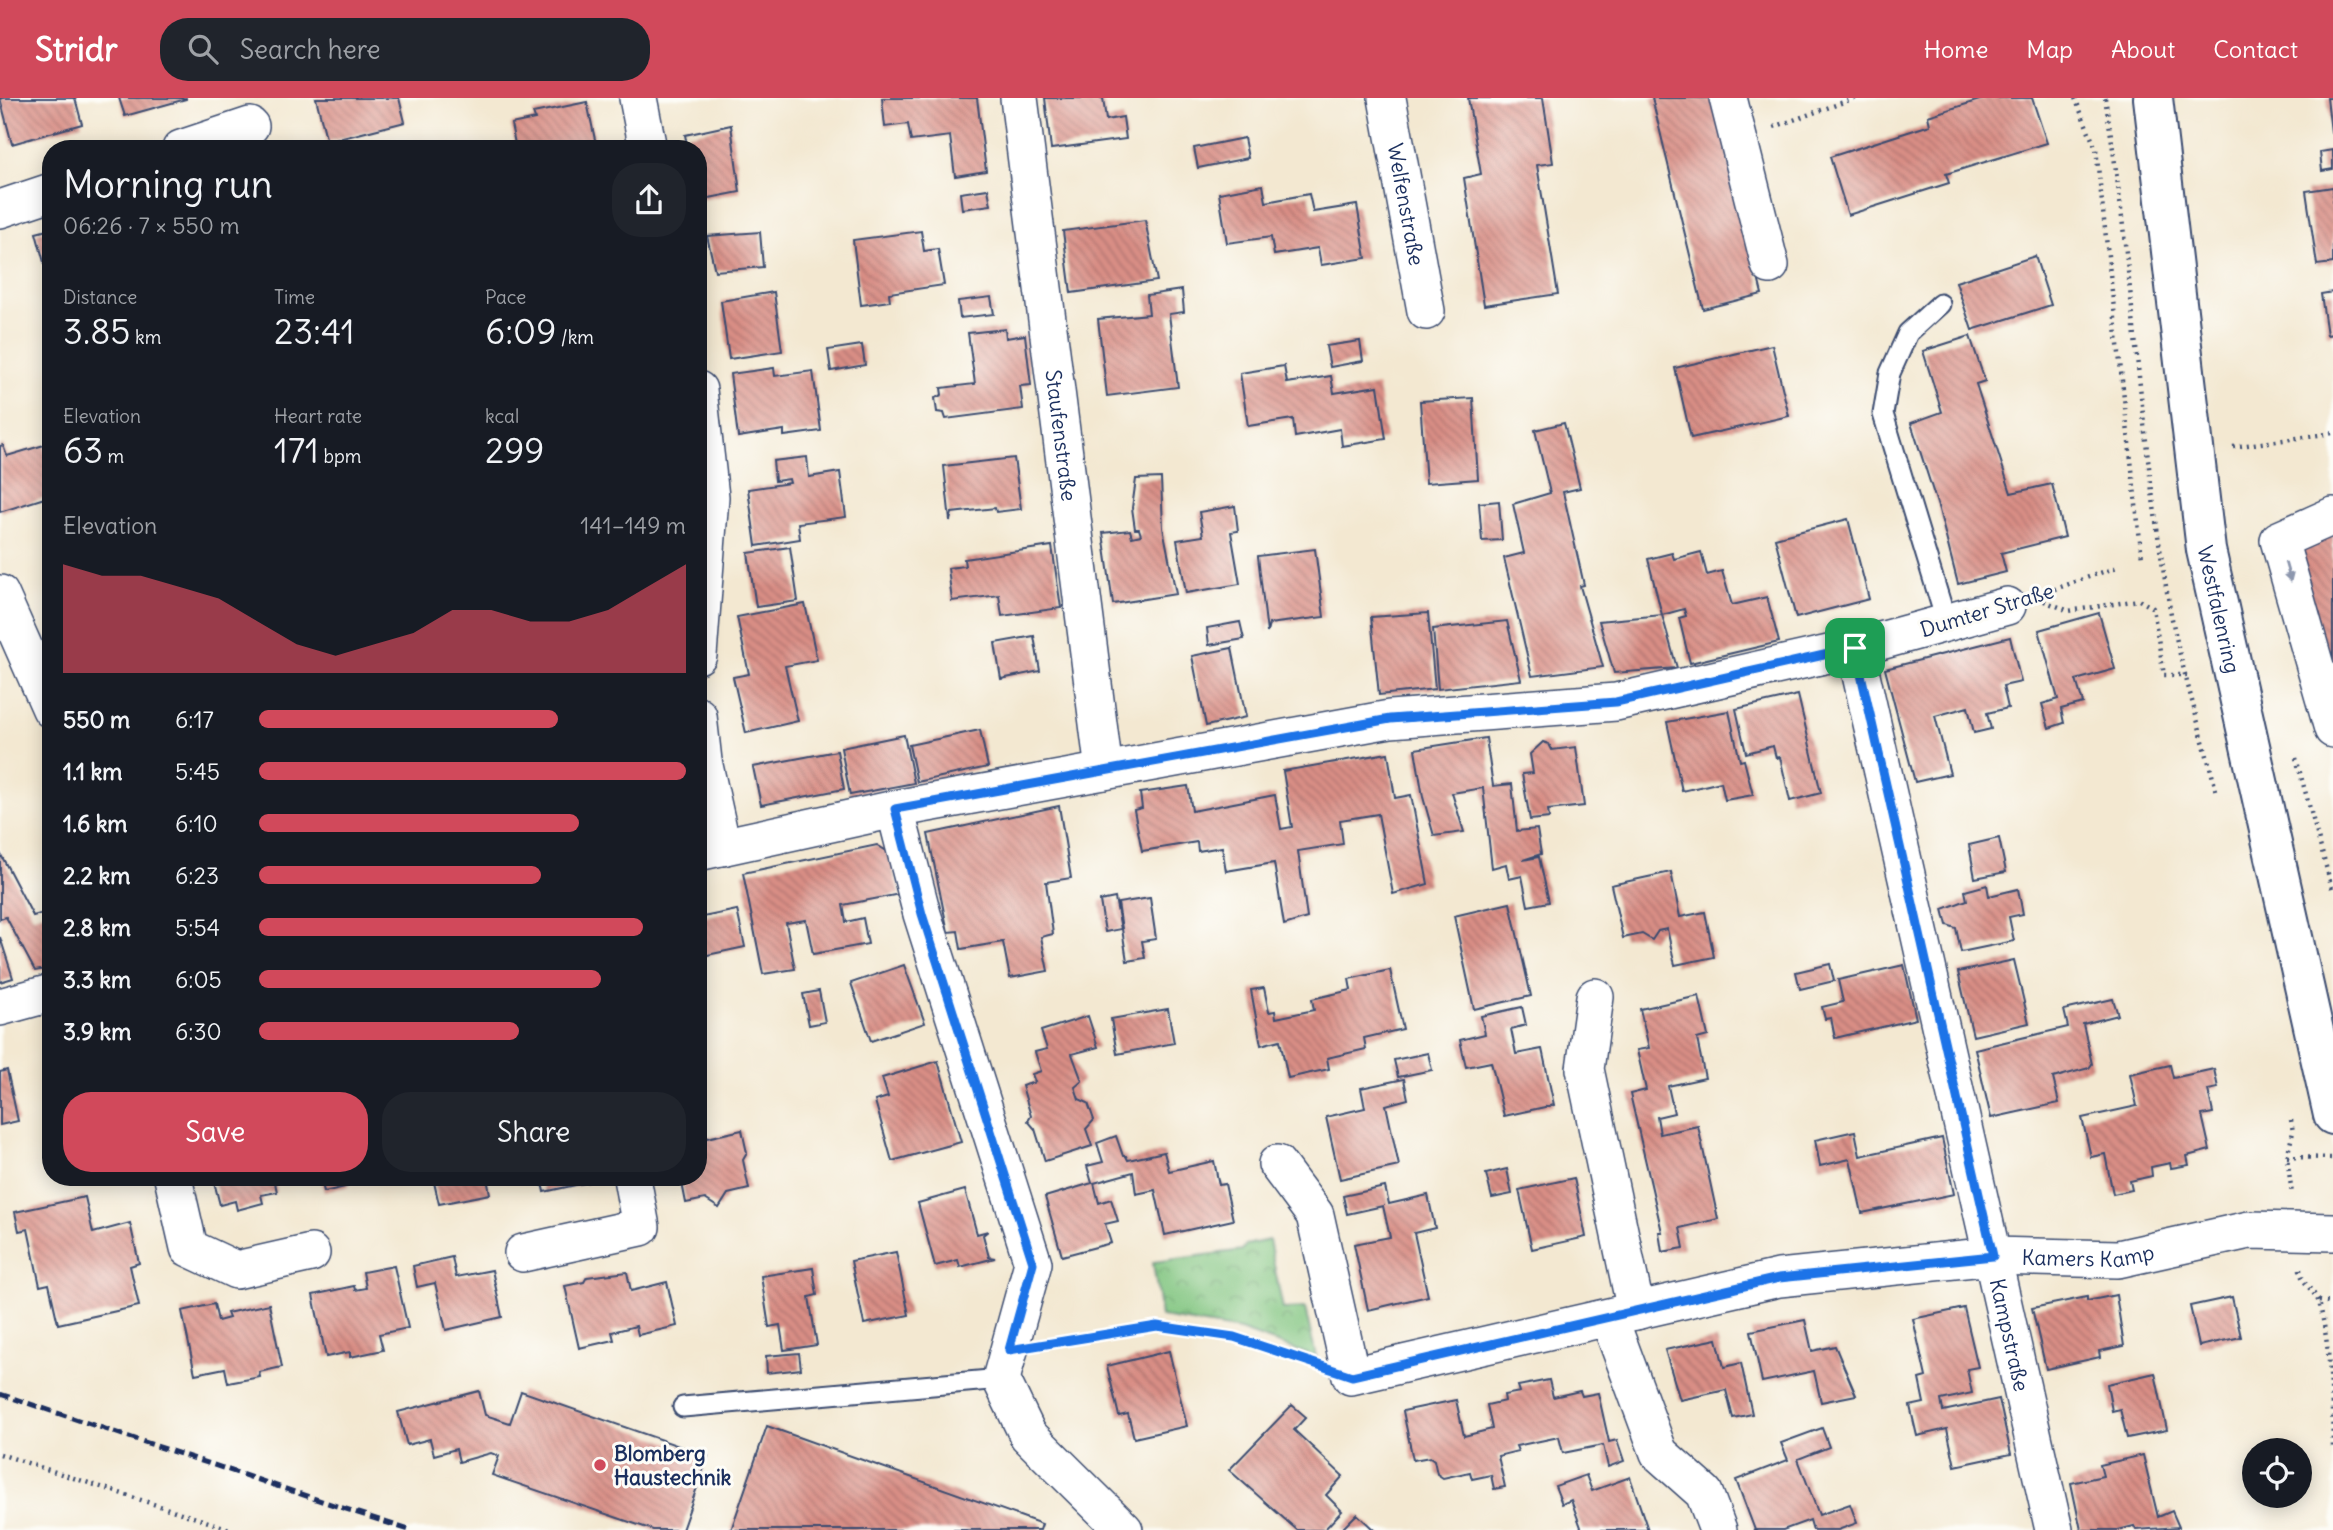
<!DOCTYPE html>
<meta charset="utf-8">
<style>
body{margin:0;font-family:Delius,sans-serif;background:#20242c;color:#f1f3f6;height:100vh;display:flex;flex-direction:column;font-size:26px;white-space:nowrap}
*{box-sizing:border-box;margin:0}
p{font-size:23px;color:#9ea1a6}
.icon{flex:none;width:38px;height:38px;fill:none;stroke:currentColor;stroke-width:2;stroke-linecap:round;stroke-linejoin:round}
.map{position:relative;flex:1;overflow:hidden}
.sheet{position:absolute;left:42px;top:42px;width:665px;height:1046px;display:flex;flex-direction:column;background:#171b24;border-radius:28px;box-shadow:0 4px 18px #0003}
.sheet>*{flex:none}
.controls{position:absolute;left:2242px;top:1340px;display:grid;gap:14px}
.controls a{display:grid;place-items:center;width:70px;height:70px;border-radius:50%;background:#171b24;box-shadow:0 4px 18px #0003;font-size:35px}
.pin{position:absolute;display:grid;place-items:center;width:60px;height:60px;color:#fff;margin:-30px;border-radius:14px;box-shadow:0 4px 10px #0006}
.round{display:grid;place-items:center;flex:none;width:74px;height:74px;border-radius:28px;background:#20242c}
.head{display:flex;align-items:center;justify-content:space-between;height:119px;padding:0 21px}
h1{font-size:38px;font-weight:600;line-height:52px}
.metrics{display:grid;grid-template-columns:repeat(3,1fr);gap:10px;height:119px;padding:7px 21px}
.metrics div{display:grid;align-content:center}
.metrics b{font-size:35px;font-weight:600}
.metrics small{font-size:19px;font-weight:400}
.metrics p{font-size:19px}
.chart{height:196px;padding:14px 21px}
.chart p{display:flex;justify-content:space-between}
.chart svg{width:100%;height:126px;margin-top:7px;fill:#d1495b;opacity:.7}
.cta{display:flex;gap:14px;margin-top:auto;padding:14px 21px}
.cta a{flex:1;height:80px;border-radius:28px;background:#d1495b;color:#fff;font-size:28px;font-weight:600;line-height:80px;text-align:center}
.cta a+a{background:#20242c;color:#f1f3f6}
ul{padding:0 21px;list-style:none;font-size:23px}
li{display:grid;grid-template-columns:112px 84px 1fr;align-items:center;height:52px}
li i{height:18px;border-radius:9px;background:#d1495b}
header{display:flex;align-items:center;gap:42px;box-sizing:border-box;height:98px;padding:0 35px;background:#d1495b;color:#fff}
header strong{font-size:33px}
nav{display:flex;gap:38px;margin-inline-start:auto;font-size:24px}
.search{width:490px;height:63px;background:#20242c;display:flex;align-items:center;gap:18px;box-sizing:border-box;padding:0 24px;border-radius:28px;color:#9ea1a6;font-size:26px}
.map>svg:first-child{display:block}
</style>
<header>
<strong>Stridr</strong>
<div class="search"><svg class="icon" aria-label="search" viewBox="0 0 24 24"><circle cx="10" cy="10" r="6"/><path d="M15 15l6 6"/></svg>Search here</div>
<nav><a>Home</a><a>Map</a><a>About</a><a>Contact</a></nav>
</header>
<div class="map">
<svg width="2333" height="1432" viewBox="0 0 2333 1432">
<defs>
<pattern id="park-crowns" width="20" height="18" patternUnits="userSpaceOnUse" patternTransform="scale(1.75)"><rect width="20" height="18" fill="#81c580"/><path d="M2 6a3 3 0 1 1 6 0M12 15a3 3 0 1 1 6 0" fill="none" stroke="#69a06c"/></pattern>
<pattern id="building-back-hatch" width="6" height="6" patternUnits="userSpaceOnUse" patternTransform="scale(1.75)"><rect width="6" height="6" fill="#d98e85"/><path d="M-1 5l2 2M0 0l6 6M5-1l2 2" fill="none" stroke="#af7470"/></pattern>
</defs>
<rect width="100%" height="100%" fill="#fdfcf7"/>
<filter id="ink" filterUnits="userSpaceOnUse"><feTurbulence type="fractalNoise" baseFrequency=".0143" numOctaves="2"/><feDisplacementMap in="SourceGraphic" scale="14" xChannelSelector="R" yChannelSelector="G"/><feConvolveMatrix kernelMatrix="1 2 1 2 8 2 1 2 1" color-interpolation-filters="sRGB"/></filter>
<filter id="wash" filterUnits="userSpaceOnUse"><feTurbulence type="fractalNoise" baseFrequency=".00686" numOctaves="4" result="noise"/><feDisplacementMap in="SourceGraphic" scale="28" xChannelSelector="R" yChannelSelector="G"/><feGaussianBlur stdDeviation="1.57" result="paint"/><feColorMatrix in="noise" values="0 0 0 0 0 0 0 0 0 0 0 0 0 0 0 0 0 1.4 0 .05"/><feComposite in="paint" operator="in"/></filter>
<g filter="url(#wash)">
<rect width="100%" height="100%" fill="#f3e8d1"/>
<path fill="url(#park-crowns)" stroke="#4e7a6f" stroke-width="2" d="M1269,1142L1283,1211L1305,1210L1316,1259L1240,1232L1161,1219L1153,1164L1243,1152L1246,1147Z"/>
<g id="blocks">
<path fill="url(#building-back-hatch)" d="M0,0H75L82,26L12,46Z
M119,0H186V1L125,18Z
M316,0H399L405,24L327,44Z
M882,0H977L986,73L955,78L950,38L911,43L908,26L885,29Z
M1045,0H1103L1106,22L1123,19L1126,41L1051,51Z
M1468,0H1543L1553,65L1537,67L1558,196L1484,207L1464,80L1481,76Z
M1652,0H1714L1762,196L1703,211Z
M1986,0H2032L2047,45L1946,76L1949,85L1848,117L1830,59L1930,27L1928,18Z
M2327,0H2333V34H2331Z
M587,4L597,51H516L511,26L535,21L533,15Z
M731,27L740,94L699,102L698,51H688L685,37Z
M1244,40L1248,60L1198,70L1194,50Z
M2333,52V71L2322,73L2320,54Z
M1263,87L1266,104L1309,96L1313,114L1357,107L1366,160L1321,167L1318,150L1274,157L1271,139L1227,145L1219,95Z
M2333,89V165L2317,167L2306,93Z
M988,91L991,107L962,111L960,95Z
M1145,122L1157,183L1071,195L1063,133Z
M51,131V186H50L36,135Z
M921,133L924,153L938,151L944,187L889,195L890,203L861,207L853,142Z
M760,134L763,169L715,173L707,138Z
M2035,158L2051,207L1972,232L1956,184Z
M1182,192L1184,214L1169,216L1178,289L1107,298L1098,221L1149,216L1147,197Z
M774,194L782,253L729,261L721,203Z
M2333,194V236L2327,237L2321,196Z
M991,199L994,216L960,220L958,203Z
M1005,231L1006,240L1025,237L1031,287L1020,288L1023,311L946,321L944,315L937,314L935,300L942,297L941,290L975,286L968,235Z
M1970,238L1985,283L1976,286L2011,395L2052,386L2065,439L2001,455L2006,474L1958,486L1939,412L1911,325L1942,314L1923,253Z
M1360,243L1363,263L1330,269L1326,248Z
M862,247L865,267L831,273L828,252Z
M1772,247L1789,318L1691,340L1675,270Z
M1284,268L1287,285L1331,278L1334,295L1378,288L1386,341L1342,348L1340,331L1295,339L1293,321L1248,328L1240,275Z
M774,270L775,278L813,273L821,333L784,338V332L738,339L730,276Z
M1473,300L1478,381L1426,385L1420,303Z
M1564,325L1580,390L1563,394L1584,487L1580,488L1603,569L1532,578L1504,460L1524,455L1513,406L1550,395L1535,332Z
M3,347L7,358L44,347L51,368V398L0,414V348Z
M807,359L809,379L840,374L846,419L798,425L800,441L756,448L748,391L790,385L789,381L775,383L773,363Z
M1014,360L1021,411L996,414L995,410L952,415L950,423L944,368Z
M1161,380L1163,430L1176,496L1113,506L1103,435L1130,432L1132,439L1141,437L1139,431H1135L1132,410L1136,381Z
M1499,403L1502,442L1482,443L1479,405Z
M1235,408L1238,433L1231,434L1240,486L1186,495L1177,442L1203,438L1199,414Z
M1848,421L1869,501L1796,520L1775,440Z
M2333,433V588L2291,453Z
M1052,448L1061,510L1002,518L999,497L952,503L948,470L965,468L964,461Z
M790,449L798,503L756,509L748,455Z
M1315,451L1324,519L1269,526L1267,535L1258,458Z
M1701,454L1707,477L1722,473L1732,507L1767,499L1779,544L1690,565L1679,520L1686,518L1684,511L1662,517L1648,461L1672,455L1674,461Z
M805,506L817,562L785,568L798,623L746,635L733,579L749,576L737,519Z
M1428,515L1435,591L1379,597L1371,519Z
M2099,515L2115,571L2076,582L2083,605L2061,611L2064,625L2049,630L2042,606L2058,601L2039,532Z
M1662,517L1677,570L1614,575L1599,523Z
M1507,523L1521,582L1438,591L1433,531Z
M1240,524L1244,541L1209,547L1207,530Z
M1034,538L1040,573L1001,581L995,545Z
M2010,539L2021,584L2003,588L2008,610L1987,615L1991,631L1974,635L1968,609L1935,618L1950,676L1915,684L1885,571Z
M1232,550L1246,619L1206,628L1192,558Z
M1798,597L1821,695L1790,703L1780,659L1776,660L1773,648L1746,655L1736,611Z
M1729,613L1740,663L1744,662L1753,697L1725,702L1721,684L1682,693L1667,624Z
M980,632L988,669L917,684L909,647Z
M904,637L914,685L850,697L841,650Z
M1486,640L1493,688L1512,686L1517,733L1537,731L1541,756L1523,762L1539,759L1549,804L1528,808L1522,778L1509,781L1506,766L1492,770L1483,690L1452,695L1464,734L1434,738L1423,699L1415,651Z
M1543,644L1549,646L1552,652L1576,649L1584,708L1548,712L1549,720L1530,722L1522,676L1533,675L1530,656Z
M837,653L844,691L761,707L753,669Z
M1388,655L1395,700L1411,697L1428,786L1393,796L1378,716L1340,722L1343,746L1298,753L1307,820L1284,827L1274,765L1226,773L1222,749L1198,753L1197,744L1142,753L1134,712L1142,710L1140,695L1188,688L1192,713L1275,697L1281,731L1292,729L1283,673Z
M1059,708L1071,780L1046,784L1053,836L1041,839L1048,873L1010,880L1003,844L961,851L958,833L948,834L928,736Z
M1999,740L2006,774L1975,780L1969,747Z
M877,747L888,754L900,796L843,807L846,824L863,820L868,846L813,856L806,822L786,825L795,871L763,876L743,775Z
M0,755L33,818L51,813V870L35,873L6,819L0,821Z
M1671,774L1680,819L1705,814L1714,859L1675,867L1667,831L1658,833L1652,842L1642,836L1623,840L1611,787Z
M1987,787L1989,798L2018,791L2023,816L2009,819L2014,843L1961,854L1956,830L1947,827L1943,811L1967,802L1965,793Z
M1115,800L1121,831L1105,834L1100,803Z
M1150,800L1156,841L1142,843L1145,860L1127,863L1118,805Z
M1510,805L1531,898L1474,911L1454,818Z
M737,812L745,849L698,859V820Z
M0,839L13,880L0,884Z
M2014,862L2029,925L1973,938L1958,874Z
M1830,866L1834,883L1800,891L1796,874Z
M904,867L925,925L871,943L851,885Z
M1904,867L1916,921L1835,940L1831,920L1825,921L1822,909L1843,904L1838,882Z
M1390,872L1403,931L1364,940L1366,951L1327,960L1329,971L1288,980L1280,942L1261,947L1251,892L1264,890L1269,914L1275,913L1276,920L1314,912L1312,901L1351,892L1349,881Z
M819,893L825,924L809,927L803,896Z
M1699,898L1708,938L1697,941L1705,980L1668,988L1674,1015L1657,1019L1660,1036L1698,1028L1718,1121L1680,1130L1684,1150L1662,1154L1659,1134H1662L1630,996L1646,992L1637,952L1649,950L1640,911Z
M2113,901L2118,917L2083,926L2092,966L2089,970L2053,980L2059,1005L1991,1020L1975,951L2068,929L2064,912Z
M1522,909L1526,927L1511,931L1516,956L1542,951L1554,1007L1504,1018L1491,964L1466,969L1460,942L1485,936L1481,918Z
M1168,911L1174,945L1117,956L1111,921Z
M1088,918L1098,949L1072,956L1082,983L1075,989L1079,1001L1088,1005L1094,1022L1086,1031L1092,1048L1045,1063L1035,1031L1028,1023L1031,1018L1022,988L1035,984L1032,976L1041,973L1035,954L1047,951L1041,933Z
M1428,955L1432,972L1398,979L1394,962Z
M938,963L961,1044L892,1063L875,1003L888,999L882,980Z
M2170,967L2173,980L2214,971L2218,990L2208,992L2213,1015L2202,1017L2210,1052L2187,1058L2189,1067L2171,1070L2170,1065L2151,1069L2152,1078L2130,1083L2132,1092L2113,1096L2105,1056L2091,1059L2082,1020L2137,1008L2130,976Z
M7,972L18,1023L0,1027V974Z
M1404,981L1408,1001L1386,1007L1399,1068L1340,1081L1326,1019L1365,1010L1361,990Z
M742,1032L747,1055L743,1062L749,1091L728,1096L719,1110L705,1101L686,1105L681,1080H698V1042Z
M1855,1033L1860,1058L1942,1040L1954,1096L1862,1115L1850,1061L1820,1068L1815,1042Z
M1116,1038L1123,1058H1126L1128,1062L1164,1054L1169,1073L1214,1063L1219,1087L1225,1086L1233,1122L1165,1137L1155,1092L1136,1096L1133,1074L1094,1085L1099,1105L1111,1101L1118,1123L1105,1126L1111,1145L1062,1158L1045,1099L1092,1085L1087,1068L1103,1064L1097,1045Z
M1507,1071L1512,1096L1492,1100L1486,1076Z
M213,1080H274L277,1094L261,1097L263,1105L237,1112L235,1103L220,1107Z
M321,1080H347L349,1088L324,1094Z
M433,1080H487L490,1096L439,1106Z
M541,1080H603V1081L544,1094Z
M1574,1080L1586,1139L1532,1151L1519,1092Z
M1385,1089L1389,1106L1428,1097L1435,1130L1414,1135L1428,1198L1368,1212L1354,1146L1390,1139L1383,1108L1347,1116L1343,1098Z
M965,1092L977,1136L988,1133L983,1137L989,1159L995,1160L960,1169L958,1162L935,1168L918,1105Z
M85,1099L93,1135L130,1125L139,1165L130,1168L139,1208L58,1226L49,1186L40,1188L28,1131L19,1133L15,1114Z
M896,1154L909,1217L864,1226L851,1163Z
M452,1159L456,1179L492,1172L502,1219L446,1232L435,1185L417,1189L413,1168Z
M394,1168L408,1230L379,1236L383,1252L350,1259V1254L326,1259L313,1197L354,1188L355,1192L366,1190L363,1174Z
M813,1170L817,1197L809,1199L817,1247L784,1252L780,1227L769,1229L761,1178Z
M627,1174L631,1193L667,1184L677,1228L638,1237L636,1228L612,1234L614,1242L579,1250L565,1188L584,1184L587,1179Z
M2116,1197L2124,1248L2099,1253L2100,1259L2046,1271L2032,1210L2087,1199V1203Z
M2232,1199L2241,1239L2199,1248L2190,1208Z
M214,1206L218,1223L229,1220L227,1215L269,1206L282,1269L259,1274L260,1279L228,1285L225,1270L195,1276L182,1213Z
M1964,1210L1978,1269L1967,1271L1972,1295L1941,1302L1943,1313L1999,1301L2011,1356L1955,1368L1947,1331L1917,1338L1910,1308L1924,1305L1919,1281L1926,1279L1913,1221Z
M1805,1222L1812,1253L1835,1248L1856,1297L1821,1304L1814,1273L1762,1284L1751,1233Z
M1717,1241L1724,1269L1741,1265L1752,1316L1733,1320L1726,1292L1680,1302L1665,1252Z
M1169,1253L1187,1328L1134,1340L1128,1316L1119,1318L1107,1268Z
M799,1255L801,1271L767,1275L766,1258Z
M2155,1275L2167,1332L2127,1340L2120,1311L2112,1313L2107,1286Z
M1549,1282L1553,1299L1580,1293L1582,1298L1598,1295L1609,1344L1617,1342L1624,1363L1608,1369L1603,1347L1563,1355L1559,1339L1516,1348L1518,1353L1498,1358L1505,1389L1494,1391L1491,1377L1472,1381L1470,1374L1443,1380L1437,1376L1434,1362L1430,1359L1413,1362L1403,1313L1456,1302L1464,1338L1492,1331L1487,1307L1505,1303L1504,1297L1520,1294L1518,1288Z
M479,1293L485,1317L510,1325L521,1293L708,1358L682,1432H653L492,1377L499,1358L491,1355L459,1364L456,1351L434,1357L430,1341L407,1347L398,1314Z
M1292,1307L1306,1319L1294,1332L1343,1378L1326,1397L1342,1413L1324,1432H1297L1229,1372Z
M767,1328L1042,1426L1040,1432H731Z
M1822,1330L1829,1349L1798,1361L1819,1417L1850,1406L1857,1425L1838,1432H1813L1810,1422L1783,1432H1755L1736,1382L1788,1362L1781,1345Z
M2143,1357L2158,1419L2172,1413L2179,1429L2136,1432L2134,1428L2118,1432H2081L2071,1385L2103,1378L2100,1367Z
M1586,1377L1592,1393L1630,1379L1648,1432H1582L1571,1402L1562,1406L1555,1388Z
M1357,1416L1374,1432H1341Z"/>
</g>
</g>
<g filter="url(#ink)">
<use href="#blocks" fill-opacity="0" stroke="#3b4b6f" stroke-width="2"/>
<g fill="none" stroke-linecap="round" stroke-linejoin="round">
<g stroke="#3b4b6f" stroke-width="23">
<path id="service" d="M1940,206L1908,235L1890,275L1883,316L1947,526
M683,1309L1001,1281"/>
</g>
<g stroke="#3b4b6f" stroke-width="40">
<g id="minor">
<path d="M638,0L648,51"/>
<path id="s1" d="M1019,0L1104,673"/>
<path id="s2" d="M1387,0L1426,213"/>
<path d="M1728,0L1770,167"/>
<path d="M181,51L250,28"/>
<path d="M0,111L51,94"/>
<path d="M698,292L710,399L698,557"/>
<path d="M2333,418L2279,442L2333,631"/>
<path d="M0,496L51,611"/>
<path id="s3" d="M1855,550L2054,1432"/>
<path d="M698,618L703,663L722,749"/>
<path d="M895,711L922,816L1033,1165L1001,1281L1028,1337L1124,1432"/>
<path d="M698,754L895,711L1390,621L1616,604L1855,550L2007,508"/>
<path d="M1595,899L1585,971L1636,1213"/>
<path d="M0,909L51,895"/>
<path id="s4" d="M1277,1066L1315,1117L1351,1278L1779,1180L1993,1158L2118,1161L2249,1132L2333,1134"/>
<path d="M173,1080L189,1150L236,1172L311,1155"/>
<path d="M523,1155L641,1129L632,1080"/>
<path d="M1609,1220L1659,1355L1704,1395L1718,1432"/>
</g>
</g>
<g stroke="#3b4b6f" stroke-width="42">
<g id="secondary">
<path id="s5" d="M2153,0L2206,452L2333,1017"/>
</g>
</g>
<path stroke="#3b4b6f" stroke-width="4.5" stroke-dasharray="2 5" stroke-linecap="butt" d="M2075,0L2096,51L2142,460
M2105,0C2134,171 2139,345 2171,516C2183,576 2202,636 2217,696
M1774,29L1855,0
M2233,349L2333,335
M2041,496L2117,469
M2044,503L2069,513L2139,502L2153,510L2164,577H2187
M2296,660L2333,794
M2291,1022L2293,1034L2287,1059L2292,1096
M2287,1059L2333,1060
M2300,1171C2301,1186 2317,1194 2320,1208C2331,1254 2332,1303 2333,1350
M2319,1203L2333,1205
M1048,1246L1157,1228L1234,1239L1310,1264
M0,1356L233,1432"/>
<use href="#service" stroke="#fff" stroke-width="19"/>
<use href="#minor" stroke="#fff" stroke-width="37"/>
<use href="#secondary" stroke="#fff" stroke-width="38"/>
<path stroke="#1b2f5e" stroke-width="5" stroke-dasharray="10 5" stroke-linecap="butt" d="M0,1296L409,1432"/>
</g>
<defs><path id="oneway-solid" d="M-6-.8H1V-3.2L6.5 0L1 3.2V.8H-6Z" transform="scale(1.75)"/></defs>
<use fill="#8d97ae" href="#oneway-solid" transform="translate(2288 474) rotate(74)"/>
</g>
<g fill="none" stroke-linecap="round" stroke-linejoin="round" filter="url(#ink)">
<g stroke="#fff" stroke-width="14">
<path id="route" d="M1855,550L1993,1158L1779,1180L1352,1278L1234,1239L1157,1228L1009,1252L1033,1165L922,816L895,711L1390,621L1616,604Z"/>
</g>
<use href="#route" stroke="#1a73e8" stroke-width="9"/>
</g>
<circle fill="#d1495b" stroke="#fdfcf7" stroke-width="2.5" cx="600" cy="1367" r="7"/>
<g text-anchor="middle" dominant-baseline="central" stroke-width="6" stroke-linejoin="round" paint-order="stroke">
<g font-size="21" fill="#1b2f5e" stroke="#fdfcf7">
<text stroke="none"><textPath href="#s2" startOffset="108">Welfenstraße</textPath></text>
<text stroke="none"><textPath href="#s1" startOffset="340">Staufenstraße</textPath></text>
<text transform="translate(1987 512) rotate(-17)">Dumter Straße</text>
<text stroke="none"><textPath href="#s5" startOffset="516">Westfalenring</textPath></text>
<text stroke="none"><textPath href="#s4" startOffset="978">Kamers Kamp</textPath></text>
<text stroke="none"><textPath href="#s3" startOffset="704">Kampstraße</textPath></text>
</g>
<g font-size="21" font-weight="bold" fill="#1b2f5e" stroke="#fdfcf7" text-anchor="start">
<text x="614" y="1355">Blomberg<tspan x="614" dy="24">Haustechnik</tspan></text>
</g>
</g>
</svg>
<div class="controls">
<a><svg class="icon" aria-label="locate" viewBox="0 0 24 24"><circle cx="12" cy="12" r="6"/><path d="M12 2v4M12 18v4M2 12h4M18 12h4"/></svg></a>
</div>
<div class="pin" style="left:1855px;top:550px;background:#1e9e55"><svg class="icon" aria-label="arrive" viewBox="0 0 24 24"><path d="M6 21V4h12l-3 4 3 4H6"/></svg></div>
<section class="sheet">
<div class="head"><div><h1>Morning run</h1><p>06:26 · 7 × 550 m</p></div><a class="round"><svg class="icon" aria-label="share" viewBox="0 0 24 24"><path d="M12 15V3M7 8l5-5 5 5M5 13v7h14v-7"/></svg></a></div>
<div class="metrics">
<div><p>Distance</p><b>3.85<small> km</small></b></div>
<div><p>Time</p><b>23:41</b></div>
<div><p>Pace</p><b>6:09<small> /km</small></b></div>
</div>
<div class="metrics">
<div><p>Elevation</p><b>63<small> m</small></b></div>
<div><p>Heart rate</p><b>171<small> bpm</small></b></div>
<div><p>kcal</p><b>299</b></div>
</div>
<div class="chart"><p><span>Elevation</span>141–149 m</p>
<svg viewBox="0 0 160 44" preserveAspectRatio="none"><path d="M0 44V6L10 10L20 10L30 14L40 18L50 26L60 34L70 38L80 34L90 30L100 22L110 22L120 26L130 26L140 22L150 14L160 6V44z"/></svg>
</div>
<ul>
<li><b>550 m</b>6:17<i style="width:70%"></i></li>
<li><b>1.1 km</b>5:45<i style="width:100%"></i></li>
<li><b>1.6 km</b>6:10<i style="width:75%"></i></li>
<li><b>2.2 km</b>6:23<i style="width:66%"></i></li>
<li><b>2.8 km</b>5:54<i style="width:90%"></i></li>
<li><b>3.3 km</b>6:05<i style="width:80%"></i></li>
<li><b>3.9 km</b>6:30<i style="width:61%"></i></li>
</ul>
<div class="cta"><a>Save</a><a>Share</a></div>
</section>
</div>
